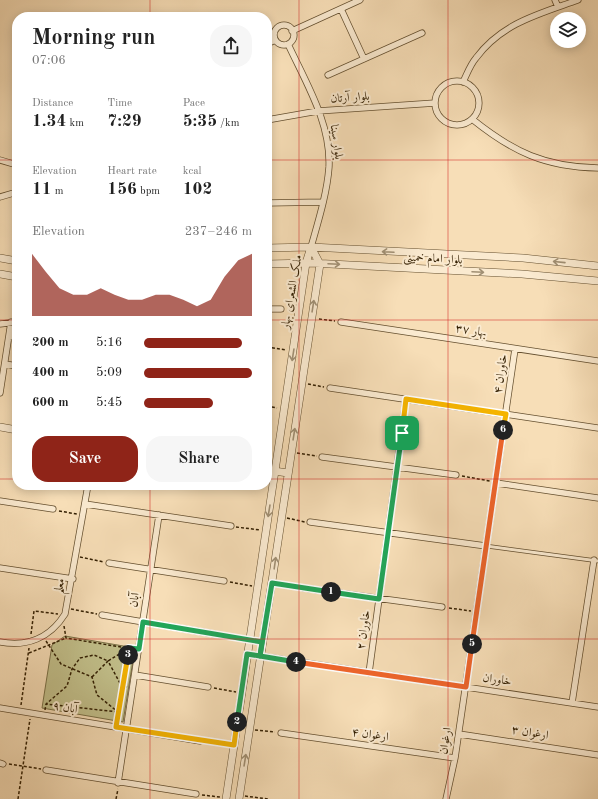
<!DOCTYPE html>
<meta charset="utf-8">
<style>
body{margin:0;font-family:"Old Standard TT",Amiri,serif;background:#f6f6f6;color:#222;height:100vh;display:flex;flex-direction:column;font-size:15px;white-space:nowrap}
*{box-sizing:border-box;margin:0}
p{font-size:13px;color:#767676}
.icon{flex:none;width:22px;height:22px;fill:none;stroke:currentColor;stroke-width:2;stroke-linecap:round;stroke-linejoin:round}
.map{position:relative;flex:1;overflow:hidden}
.side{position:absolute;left:12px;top:12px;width:260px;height:478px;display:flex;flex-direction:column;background:#fff;border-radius:16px;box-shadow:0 2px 10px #0003}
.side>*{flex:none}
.fabs{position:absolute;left:550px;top:12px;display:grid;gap:8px}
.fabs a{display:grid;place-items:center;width:36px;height:36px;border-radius:50%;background:#fff;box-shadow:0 2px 10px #0003;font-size:20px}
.pin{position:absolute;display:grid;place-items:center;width:34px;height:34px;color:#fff;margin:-17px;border-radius:8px;box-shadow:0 2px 6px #0006}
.km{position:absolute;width:20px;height:20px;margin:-10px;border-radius:50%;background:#222;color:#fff;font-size:11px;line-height:20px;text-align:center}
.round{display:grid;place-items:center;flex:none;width:42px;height:42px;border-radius:16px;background:#f6f6f6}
.headline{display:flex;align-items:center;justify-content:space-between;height:68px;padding:0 20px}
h1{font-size:22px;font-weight:600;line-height:30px}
.stats{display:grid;grid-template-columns:repeat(3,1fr);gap:6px;height:68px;padding:4px 20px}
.stats div{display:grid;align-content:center}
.stats b{font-size:17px;font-weight:600}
.stats small{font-size:11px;font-weight:400}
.stats p{font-size:11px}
.chart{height:112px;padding:8px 20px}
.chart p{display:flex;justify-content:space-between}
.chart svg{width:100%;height:72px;margin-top:4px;fill:#8f2418;opacity:.7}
.button{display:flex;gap:8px;margin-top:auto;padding:8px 20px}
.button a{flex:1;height:46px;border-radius:16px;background:#8f2418;color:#fff;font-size:16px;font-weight:600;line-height:46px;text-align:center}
.button a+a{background:#f6f6f6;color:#222}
ul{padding:0 20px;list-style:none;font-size:13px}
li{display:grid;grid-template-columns:64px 48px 1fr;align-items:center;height:30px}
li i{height:10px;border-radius:5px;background:#8f2418}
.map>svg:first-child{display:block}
</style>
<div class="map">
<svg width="598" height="799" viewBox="0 0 598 799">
<rect width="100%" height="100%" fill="#f7deb7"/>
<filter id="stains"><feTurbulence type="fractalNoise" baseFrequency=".005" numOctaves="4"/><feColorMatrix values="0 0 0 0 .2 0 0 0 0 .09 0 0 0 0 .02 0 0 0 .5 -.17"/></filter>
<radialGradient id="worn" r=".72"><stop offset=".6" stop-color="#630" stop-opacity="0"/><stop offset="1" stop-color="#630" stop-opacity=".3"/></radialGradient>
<path fill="#c2c08b" stroke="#7a7046" d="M65,636L135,648L123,722L42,708L52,645Z"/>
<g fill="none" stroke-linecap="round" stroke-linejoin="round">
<g stroke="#644f2f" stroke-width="4.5">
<path id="service" d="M486,546L598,561"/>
</g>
<g stroke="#644f2f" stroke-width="7">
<path id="minor" d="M555,0L558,7
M341,9L364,59
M274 35a10 10 0 1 1 20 0a10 10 0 1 1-20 0Z
M292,31L360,0
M267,44L275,40
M288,44C306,83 331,123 329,167C327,194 318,222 311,247
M328,75L422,33
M435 103a22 22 0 1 1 44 0a22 22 0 1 1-44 0Z
M463,82C467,74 470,65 476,58C502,23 539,14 578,0
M472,119C513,152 545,167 598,168
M267,120L318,111L435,103
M0,160L17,165
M0,197L17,192
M267,203L323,202
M267,309H281
M341,322L598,361
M0,324L17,322
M9,337L17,336
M5,364L17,366
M330,388L598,428
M0,393L11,322
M322,457L456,475
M496,483L598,498
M0,501L53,509
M85,504L231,526
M310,522L486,546
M109,563L224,581
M0,568L73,579
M303,588L442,607
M102,615L214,634
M0,642C27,647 50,638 65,614L88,485
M247,654L598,707
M369,673L406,399
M135,675L208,687
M572,703L594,560
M0,708L200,741
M281,733L455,758
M459,734L598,755
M0,763L3,764
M46,770L196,794
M118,783L159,515
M446,799L455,758L515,349"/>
</g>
<g stroke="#644f2f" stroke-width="8">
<path id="tertiary" d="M267,248L311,247L523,258L598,266
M0,258L17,261
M267,264L311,263L522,274L598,281
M0,274L17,277
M0,427L17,430
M267,470L288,473
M226,799L306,263L311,247
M239,799L320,264L311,247"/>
</g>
<path stroke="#331f02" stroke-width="1.5" stroke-dasharray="3 2" stroke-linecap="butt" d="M319,319L335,321
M267,347L286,350
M308,384L324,387
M267,406L277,408
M297,453L317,456
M462,476L490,481
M59,511L77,514
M287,518L305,522
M236,527L260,530
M80,557L104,562
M230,582L252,586
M278,584L298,588
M449,608L471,611
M71,609L97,614
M64,626L66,638L133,649
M31,634L34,611L58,614
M219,635L243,639
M46,641L61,664L92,677L97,695L118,712H122
M29,653L66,638
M92,677L108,661L121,685L127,687
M214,688L236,692
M21,705L29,648
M45,710L46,704L67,686L72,669L80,658L94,655L108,661L129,648L118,712L46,704
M117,722L118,712
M255,730L275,732
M206,741L228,744
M9,764L41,769
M202,795L220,797
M245,796L268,799
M18,799L30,719
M116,799L118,789"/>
<use href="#service" stroke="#faead0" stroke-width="3"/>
<use href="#minor" stroke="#faead0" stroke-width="5.5"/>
<use href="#tertiary" stroke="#faead0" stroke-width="7"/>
</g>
<defs><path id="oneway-shaft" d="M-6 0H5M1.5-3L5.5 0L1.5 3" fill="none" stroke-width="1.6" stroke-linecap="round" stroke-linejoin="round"/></defs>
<g stroke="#a08f73">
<use href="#oneway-shaft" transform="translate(388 252) rotate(-177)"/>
<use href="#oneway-shaft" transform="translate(559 262) rotate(-174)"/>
<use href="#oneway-shaft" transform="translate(334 264) rotate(3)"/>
<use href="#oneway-shaft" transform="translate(478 272) rotate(3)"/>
<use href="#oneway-shaft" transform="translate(313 306) rotate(-81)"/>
<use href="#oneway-shaft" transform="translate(293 355) rotate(99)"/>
<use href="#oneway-shaft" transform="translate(294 434) rotate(-81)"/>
<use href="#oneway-shaft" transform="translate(269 511) rotate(99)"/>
<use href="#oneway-shaft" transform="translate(275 563) rotate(-82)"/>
<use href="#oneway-shaft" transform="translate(245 760) rotate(-81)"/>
</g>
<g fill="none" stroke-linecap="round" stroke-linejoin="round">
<g stroke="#fff" stroke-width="8">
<path id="split-1" d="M331,592L379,599L402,433"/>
</g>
<g stroke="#fff" stroke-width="8">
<path id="split-2" d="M237,722L247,654L260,656L272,583L331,592"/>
</g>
<g stroke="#fff" stroke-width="8">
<path id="split-3" d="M128,655L116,727L234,745L237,722"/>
</g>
<g stroke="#fff" stroke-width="8">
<path id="split-4" d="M128,655L129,648L139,649L143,622L262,642L260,656L296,662"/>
</g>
<g stroke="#fff" stroke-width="8">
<path id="split-5" d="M296,662L466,687L472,644"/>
</g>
<g stroke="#fff" stroke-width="8">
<path id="split-6" d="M472,644L503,430"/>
</g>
<g stroke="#fff" stroke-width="8">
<path id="split-7" d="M402,433L406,399L506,414L503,430"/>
</g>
<use href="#split-1" stroke="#22a559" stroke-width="5"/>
<use href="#split-2" stroke="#22a559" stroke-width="5"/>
<use href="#split-3" stroke="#f5b400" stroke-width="5"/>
<use href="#split-4" stroke="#22a559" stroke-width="5"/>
<use href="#split-5" stroke="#f0652b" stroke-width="5"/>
<use href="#split-6" stroke="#f0652b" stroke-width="5"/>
<use href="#split-7" stroke="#f5b400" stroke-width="5"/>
</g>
<path fill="none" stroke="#d62828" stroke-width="1" stroke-opacity="0.55" d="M150,0V17M299,0V799M448,0V799M0,160H17M267,160H598M0,320H17M267,320H598M0,479H17M267,479H598M150,485V799M0,639H598"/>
<g text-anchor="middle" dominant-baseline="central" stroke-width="4" stroke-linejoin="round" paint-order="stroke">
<g font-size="12" fill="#331f02" stroke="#faead0">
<text transform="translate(350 98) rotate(-4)">بلوار آرتان</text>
<text transform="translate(336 142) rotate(82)">بلوار سینا</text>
<text transform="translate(433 259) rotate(3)">بلوار امام خمینی</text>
<text transform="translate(292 292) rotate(-80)">ملک الشعرای بهار</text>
<text transform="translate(471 331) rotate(9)">بهار ۳۷</text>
<text transform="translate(501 374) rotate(-82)">خاوران ۴</text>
<text transform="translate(60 586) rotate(-80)">معلم</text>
<text transform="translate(135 600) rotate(-81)">آبان</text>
<text transform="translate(364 630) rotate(-82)">خاوران ۲</text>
<text transform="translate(497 680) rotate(8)">خاوران</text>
<text transform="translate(65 708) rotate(9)">آبان ۹</text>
<text transform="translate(530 733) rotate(9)">ارغوان ۳</text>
<text transform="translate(370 735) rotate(8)">ارغوان ۴</text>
<text transform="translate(446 741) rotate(-81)">ارغوان</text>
</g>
</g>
<rect width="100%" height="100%" filter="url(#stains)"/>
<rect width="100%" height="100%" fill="url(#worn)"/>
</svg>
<div class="fabs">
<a><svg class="icon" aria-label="layers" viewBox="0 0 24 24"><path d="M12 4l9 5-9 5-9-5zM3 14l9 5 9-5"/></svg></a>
</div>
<div class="pin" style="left:402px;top:433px;background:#1e9e55"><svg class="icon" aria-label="arrive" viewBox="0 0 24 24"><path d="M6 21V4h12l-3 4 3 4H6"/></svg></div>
<b class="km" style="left:331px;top:592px">1</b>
<b class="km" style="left:237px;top:722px">2</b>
<b class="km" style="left:128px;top:655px">3</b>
<b class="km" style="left:296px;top:662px">4</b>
<b class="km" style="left:472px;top:644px">5</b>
<b class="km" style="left:503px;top:430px">6</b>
<section class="side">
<div class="headline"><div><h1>Morning run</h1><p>07:06</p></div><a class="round"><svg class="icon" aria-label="share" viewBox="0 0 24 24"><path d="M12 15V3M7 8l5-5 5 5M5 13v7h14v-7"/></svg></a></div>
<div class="stats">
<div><p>Distance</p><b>1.34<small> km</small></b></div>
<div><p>Time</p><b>7:29</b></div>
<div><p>Pace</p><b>5:35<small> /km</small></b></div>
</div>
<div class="stats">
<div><p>Elevation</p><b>11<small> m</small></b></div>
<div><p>Heart rate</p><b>156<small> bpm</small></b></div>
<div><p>kcal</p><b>102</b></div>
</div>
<div class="chart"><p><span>Elevation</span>237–246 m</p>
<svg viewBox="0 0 160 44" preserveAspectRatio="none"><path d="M0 44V6L10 17L20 27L30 31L40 31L50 27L60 31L70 34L80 34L90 31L100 31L110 34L120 38L130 34L140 20L150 10L160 6V44z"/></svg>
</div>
<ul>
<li><b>200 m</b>5:16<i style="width:91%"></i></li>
<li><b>400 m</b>5:09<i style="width:100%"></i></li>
<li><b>600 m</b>5:45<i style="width:64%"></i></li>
</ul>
<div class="button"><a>Save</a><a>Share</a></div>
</section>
</div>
